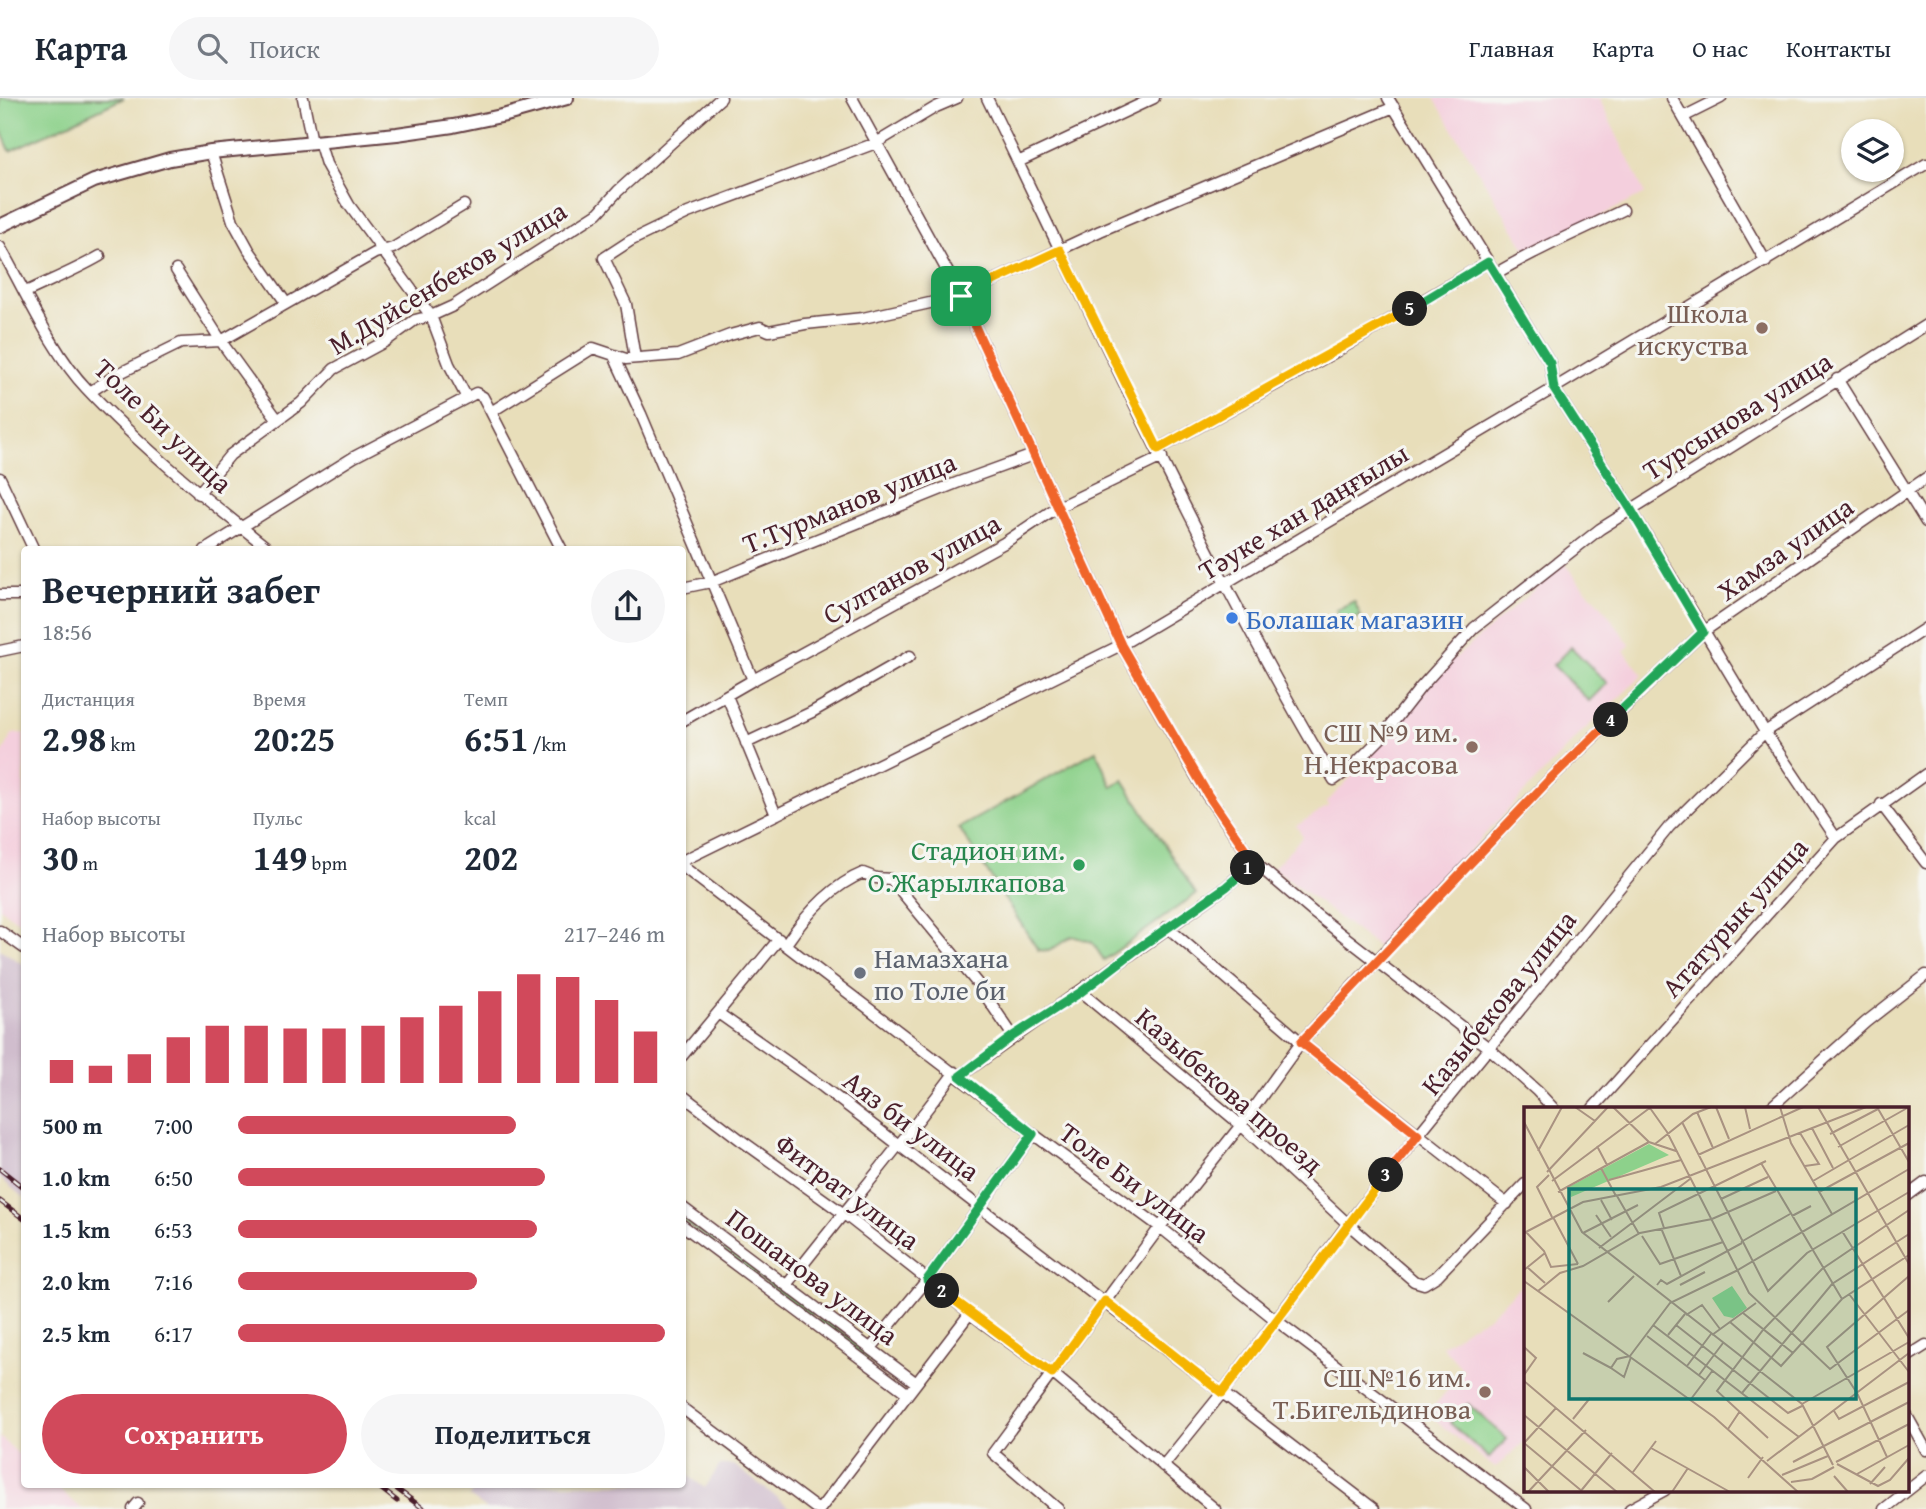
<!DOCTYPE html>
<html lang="ru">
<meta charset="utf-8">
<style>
body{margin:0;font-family:"Gentium Book Plus",serif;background:#f6f6f7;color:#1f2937;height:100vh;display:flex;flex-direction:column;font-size:26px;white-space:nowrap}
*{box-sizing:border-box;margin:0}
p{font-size:23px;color:#747a83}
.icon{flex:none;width:38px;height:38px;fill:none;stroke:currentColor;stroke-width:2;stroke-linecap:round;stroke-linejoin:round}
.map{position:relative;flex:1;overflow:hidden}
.panel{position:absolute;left:21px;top:448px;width:665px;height:942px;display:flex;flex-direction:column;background:#fff;border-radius:7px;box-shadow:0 2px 5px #0004}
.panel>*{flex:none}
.tools{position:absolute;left:1841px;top:21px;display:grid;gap:14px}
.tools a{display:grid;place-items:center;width:63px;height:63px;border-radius:50%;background:#fff;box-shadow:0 2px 5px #0004;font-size:35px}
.pin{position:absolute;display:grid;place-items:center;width:60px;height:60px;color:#fff;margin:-30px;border-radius:14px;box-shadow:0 4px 10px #0006}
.km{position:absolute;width:35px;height:35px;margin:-18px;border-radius:50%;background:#222;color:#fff;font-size:19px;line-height:35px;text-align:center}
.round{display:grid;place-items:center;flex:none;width:74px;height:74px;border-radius:37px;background:#f6f6f7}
.summary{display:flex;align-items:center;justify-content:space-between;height:119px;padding:0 21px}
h1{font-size:38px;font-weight:600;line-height:52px}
.stats{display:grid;grid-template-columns:repeat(3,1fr);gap:10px;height:119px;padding:7px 21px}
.stats div{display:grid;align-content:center}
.stats b{font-size:35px;font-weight:600}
.stats small{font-size:19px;font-weight:400}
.stats p{font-size:19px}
.chart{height:196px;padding:14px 21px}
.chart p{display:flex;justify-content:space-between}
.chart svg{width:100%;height:126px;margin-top:7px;stroke:#d1495b;stroke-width:6}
.button{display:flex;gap:14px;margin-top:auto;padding:14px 21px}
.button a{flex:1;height:80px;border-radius:42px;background:#d1495b;color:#fff;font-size:28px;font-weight:600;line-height:80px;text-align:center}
.button a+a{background:#f6f6f7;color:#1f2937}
ul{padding:0 21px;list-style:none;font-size:23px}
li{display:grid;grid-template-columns:112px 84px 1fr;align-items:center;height:52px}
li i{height:18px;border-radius:9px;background:#d1495b}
header{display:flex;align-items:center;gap:42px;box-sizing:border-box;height:98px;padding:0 35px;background:#fff;border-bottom:2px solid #e0e1e3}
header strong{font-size:33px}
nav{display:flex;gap:38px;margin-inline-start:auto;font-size:24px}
.search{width:490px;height:63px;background:#f6f6f7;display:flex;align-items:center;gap:18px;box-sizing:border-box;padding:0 24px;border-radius:38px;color:#747a83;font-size:26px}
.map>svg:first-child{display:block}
</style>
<header>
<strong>Карта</strong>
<div class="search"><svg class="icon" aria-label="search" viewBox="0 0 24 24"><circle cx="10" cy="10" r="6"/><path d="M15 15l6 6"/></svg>Поиск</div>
<nav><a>Главная</a><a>Карта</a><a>О нас</a><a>Контакты</a></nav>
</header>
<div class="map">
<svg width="1926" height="1411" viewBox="0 0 1926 1411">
<rect width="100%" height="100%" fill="#f6f6f2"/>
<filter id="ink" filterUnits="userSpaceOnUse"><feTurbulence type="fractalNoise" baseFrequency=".0143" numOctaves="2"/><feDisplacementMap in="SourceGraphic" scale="14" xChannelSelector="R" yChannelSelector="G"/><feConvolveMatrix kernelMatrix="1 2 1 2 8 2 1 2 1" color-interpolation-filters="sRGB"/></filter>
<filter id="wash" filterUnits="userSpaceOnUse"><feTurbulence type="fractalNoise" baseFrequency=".00686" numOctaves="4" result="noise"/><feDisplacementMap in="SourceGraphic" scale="28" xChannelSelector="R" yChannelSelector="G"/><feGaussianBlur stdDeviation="1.57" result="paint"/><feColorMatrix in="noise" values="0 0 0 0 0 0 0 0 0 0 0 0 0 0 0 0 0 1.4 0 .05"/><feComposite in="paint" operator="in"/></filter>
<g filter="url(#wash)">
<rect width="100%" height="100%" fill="#e8deba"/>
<path fill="#f4cfdd" d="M1434,0H1599L1645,96L1527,154Z
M1565,465L1581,487L1600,505L1630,547L1624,553L1643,577L1582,634L1378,849L1273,770L1303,738L1296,728L1328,708L1327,704L1364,665L1440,573Z
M24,635V827L0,810V661L12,636Z
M1525,1184V1343L1495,1370L1427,1316L1464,1273L1442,1248L1472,1227L1487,1220Z
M0,1339L24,1361V1386H53L82,1411H0Z"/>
<path fill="#d0bdcd" d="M0,851L24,867V1100L0,1080Z
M720,1367H734L792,1411H487L469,1399L479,1386H682L683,1374L705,1390Z"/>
<path fill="#8dd18b" stroke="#6c785b" stroke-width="2" d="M0,0H124L10,53L0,30Z
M1354,503L1361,518L1343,527L1336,512Z
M1571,549L1607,585L1589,603L1553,567Z
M1096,653L1112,689L1123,682L1196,796L1104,862L1092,844L1072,838L1049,853L1038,852L959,730Z
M682,1113L717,1139L716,1144L713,1145L683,1123Z
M727,1146L815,1212L810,1218L723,1153Z
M821,1218L907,1282L903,1288L817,1224Z
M1468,1306L1507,1341L1489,1360L1450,1325Z"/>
</g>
<g filter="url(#ink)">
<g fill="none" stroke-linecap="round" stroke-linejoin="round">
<g stroke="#623c40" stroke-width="13">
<path id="minor" d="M303,0L312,44
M852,0L961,198L1121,547L1207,697L1254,764L1314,815L1490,951L1537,993L1553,1010
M987,0C1098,229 1204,463 1334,682L1352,669L1380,641L1420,590L1474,530L1600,431L1926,227
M1388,0L1550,265L1554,291L1630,410L1765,634L1836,740
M1672,0L1766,164
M1683,19L1721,0
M319,43L326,66L349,107L431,218L449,266L467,300
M211,54L233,123L249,152L286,205
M1018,64L1154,0
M0,149C24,191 53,256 86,290C142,350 206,401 270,452
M176,172L225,249L278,322
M1495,176C1536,151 1580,133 1623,112
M26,194C51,182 76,172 100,158
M614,258L641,316L753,582
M635,260L626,206L604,160L630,143L688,115L876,45L936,9L957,0
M1837,281L1926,424
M90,294L118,276L181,245L221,243L375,155L393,150L464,107
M491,314L562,452
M1158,351L1337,253L1488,164
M0,380L34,452
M198,396L230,357L301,305L334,271L386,243L415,222L431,218L453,208L598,115L618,93L721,0
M205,452L354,359L476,295L483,299L491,314L593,250L626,261L678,257L730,237L760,229L769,233L805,226L863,220L961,198L1100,133L1394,9
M682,490L711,484L959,384L1033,357
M0,497H24
M0,553L24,548
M727,598L776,717
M682,623L753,582L1004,445L1056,410L1162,359
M746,645L812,614L910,558
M1881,706L1926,765
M682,763L1121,547L1546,295L1926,66
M682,768L1033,1036L1160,1129L1277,1223L1526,1411
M1167,829L1301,944L1507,1106
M0,833L24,850
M786,846C805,818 831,788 863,775L876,780L891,781L977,885L1013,938
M1081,894L1241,1027L1348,1126L1414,1183L1424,1186L1437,1178L1525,1086
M718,915L823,989L1374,1411
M682,958L779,841
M960,978L1226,789L1254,764
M682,997L742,1043L844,1116L983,1225L1052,1275L1215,1411
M1593,1010L1836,740L1926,676
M1770,1010L1866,924L1926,877
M1907,1098L1926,1084
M682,1109L915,1284
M682,1127L907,1295
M787,1187C842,1116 901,1047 955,974
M871,1250L927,1182L1033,1036
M1907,1259L1926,1247
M682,1310L817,1411
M1907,1318L1926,1352
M1163,1368L1222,1295L1348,1126L1418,1037L1669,729L1765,634L1926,530
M133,1411L138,1405
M820,1411L970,1215
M1058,1411L993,1355L1160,1129L1241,1027L1301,944L1383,856L1549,682L1703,534L1926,380
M1630,1411L1665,1392
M1884,1411L1926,1378"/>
</g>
<g stroke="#623c40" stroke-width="16">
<path id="major" d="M0,128L94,83L170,61L211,54L397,36L453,28L506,17L567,0"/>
</g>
<use href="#minor" stroke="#fff" stroke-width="10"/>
<use href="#major" stroke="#fff" stroke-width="12"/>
<g stroke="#4a1f2b" stroke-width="5">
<path id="rail" d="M0,1071L24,1090
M0,1103L24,1121
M375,1386L397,1403
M390,1386L424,1411"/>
</g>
<use href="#rail" stroke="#f6f6f2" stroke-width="2.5" stroke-dasharray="8" stroke-linecap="butt"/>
</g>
</g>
<g fill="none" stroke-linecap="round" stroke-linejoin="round" filter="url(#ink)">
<g stroke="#fff" stroke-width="14">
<path id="split-1" d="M961,198L1121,547L1208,697L1254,764L1248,770"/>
</g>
<g stroke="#fff" stroke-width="14">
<path id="split-2" d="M942,1193L927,1182L1033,1036L960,978L1013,938L1081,894L1140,849L1226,789L1248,770"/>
</g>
<g stroke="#fff" stroke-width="14">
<path id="split-3" d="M942,1193L1052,1275L1105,1203L1222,1295L1386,1077"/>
</g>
<g stroke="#fff" stroke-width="14">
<path id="split-4" d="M1386,1077L1418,1037L1301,944L1549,682L1611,622"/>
</g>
<g stroke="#fff" stroke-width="14">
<path id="split-5" d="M1410,211L1488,164L1550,265L1554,291L1630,410L1703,534L1611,622"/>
</g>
<g stroke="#fff" stroke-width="14">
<path id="split-6" d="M961,198L1060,152L1158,351L1410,211"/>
</g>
<use href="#split-1" stroke="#f0652b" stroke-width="9"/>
<use href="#split-2" stroke="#22a559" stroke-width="9"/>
<use href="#split-3" stroke="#f5b400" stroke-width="9"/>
<use href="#split-4" stroke="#f0652b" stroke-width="9"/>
<use href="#split-5" stroke="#22a559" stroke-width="9"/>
<use href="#split-6" stroke="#f5b400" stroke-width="9"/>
</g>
<g fill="#8d6e63" stroke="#f6f6f2" stroke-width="2.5">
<circle cx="1762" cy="230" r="7"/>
<circle cx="1472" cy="649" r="7"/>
<circle cx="1485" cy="1294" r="7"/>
</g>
<circle fill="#3f7fe0" stroke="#f6f6f2" stroke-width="2.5" cx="1232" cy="520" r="7"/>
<circle fill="#2e9e5b" stroke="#f6f6f2" stroke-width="2.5" cx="1079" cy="767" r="7"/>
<circle fill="#6b7280" stroke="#f6f6f2" stroke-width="2.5" cx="860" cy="875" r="7"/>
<g text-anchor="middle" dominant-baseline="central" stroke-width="6" stroke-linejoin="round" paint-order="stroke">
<g font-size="28" fill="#4a1f2b" stroke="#f6f6f2">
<text transform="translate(447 179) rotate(-31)">М.Дуйсенбеков улица</text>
<text transform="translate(1737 317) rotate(-32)">Турсынова улица</text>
<text transform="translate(164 327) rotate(44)">Толе Би улица</text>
<text transform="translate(849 404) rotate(-22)">Т.Турманов улица</text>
<text transform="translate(1303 413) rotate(-31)">Тәуке хан даңғылы</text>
<text transform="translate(1785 450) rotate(-35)">Хамза улица</text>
<text transform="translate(911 470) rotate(-29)">Султанов улица</text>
<text transform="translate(1734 819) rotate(-48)">Ататурык улица</text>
<text transform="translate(1498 904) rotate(-51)">Казыбекова улица</text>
<text transform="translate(1230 992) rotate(41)">Казыбекова проезд</text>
<text transform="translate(912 1027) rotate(37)">Аяз би улица</text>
<text transform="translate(1135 1084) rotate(37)">Толе Би улица</text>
<text transform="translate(848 1093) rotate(37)">Фитрат улица</text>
<text transform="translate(813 1178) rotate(37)">Пошанова улица</text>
</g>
<g font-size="28" fill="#785e54" stroke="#f6f6f2" text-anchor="end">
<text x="1748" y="214">Школа<tspan x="1748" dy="32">искуства</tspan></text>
<text x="1458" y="633">СШ №9 им.<tspan x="1458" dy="32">Н.Некрасова</tspan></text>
<text x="1471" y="1278">СШ №16 им.<tspan x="1471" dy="32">Т.Бигельдинова</tspan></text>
</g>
<g font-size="28" fill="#366cbe" stroke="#f6f6f2" text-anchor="start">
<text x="1246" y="520">Болашак магазин</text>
</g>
<g font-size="28" fill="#27864d" stroke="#f6f6f2" text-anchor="end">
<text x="1065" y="751">Стадион им.<tspan x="1065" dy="32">О.Жарылкапова</tspan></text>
</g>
<g font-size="28" fill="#5b616d" stroke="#f6f6f2" text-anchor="start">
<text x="874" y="859">Намазхана<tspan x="874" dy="32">по Толе би</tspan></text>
</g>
</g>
<g transform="translate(1524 1009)">
<rect width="385" height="385" fill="#e8deba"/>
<path d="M125,37L145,48L47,90L43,81ZM208,179L223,201L209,211L200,209L188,191Z" fill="#8dd18b"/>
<path fill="none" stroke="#a99281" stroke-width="2" d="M51,0L71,14M89,0L125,35L152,44M192,0L205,32M221,0L226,22M256,0L267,36L308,107M294,0L385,157M353,0L385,55M126,1L143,25L225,186L306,262L385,203M173,5L189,41M0,15L58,125L278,297L309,358M158,15L244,184L283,146L385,85M288,21L309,61M276,26L295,57L281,59M306,27L354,2M131,37L169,7L187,0M73,39L83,58M314,40L385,0M14,44L38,0M174,48L279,0M237,56L318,192M77,61L92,89M23,65L84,0M25,68L13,80L28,110M85,73L157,53M28,74L127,0M289,74L385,18M34,85L125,35M295,85L385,36M93,89L115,127M197,92L244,70M77,93L88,113M72,108L87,130M268,109L287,99M29,110L54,157M137,121L157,169M140,121L135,106L242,54M318,124L385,231M2,125L20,144L27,160L54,157M0,126L59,95L137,80L342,0M59,126L114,98M118,129L136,157L199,135M217,135L266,107M75,141L166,72M3,160L21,176M0,163L21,146M0,174L190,310L274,385M133,178L137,173L143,177L218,136M156,178L181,165M14,184L36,166L59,159L116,126L188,112L252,84M325,187L385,265M84,195L110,169M219,206L269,246M162,208L178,198L196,222M206,215L257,259L318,192L385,148M129,218L275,330M152,218L264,306L278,299M144,228L161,207M188,228L232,196M123,229L181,273M0,240L12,251L0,268M59,246L87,261M106,249L146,196L212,164L385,62M106,249L93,252L87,261L100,270L107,250M163,259L187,227M175,268L199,236M0,274L131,385M218,286L308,177L385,127M167,292L189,263M278,297L385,235M310,304L315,312L385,275M0,308L93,385M49,312L66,291M204,322L216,304M244,331L193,284L239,223L298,162L385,103M0,336L59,385M0,336L32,301M127,341L206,385M363,350L333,286L303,240L385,169M243,354L385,246M269,355L385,295M312,355L385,317M313,357L354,379L366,373L385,351M0,360L25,385M109,365L132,334M333,367L385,338M258,368L304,349M310,369L324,385M224,371L239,350M267,375L288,372L310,360M346,377L361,360M4,385L62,323M56,385L88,346M148,385L164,361"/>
<path fill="#0f766e" fill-opacity="0.15" stroke="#0f766e" stroke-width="3.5" d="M45,82H332V292H45Z"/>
<rect width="385" height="385" fill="none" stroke="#4a1f2b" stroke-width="3.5"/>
</g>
</svg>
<div class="tools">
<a><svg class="icon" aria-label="layers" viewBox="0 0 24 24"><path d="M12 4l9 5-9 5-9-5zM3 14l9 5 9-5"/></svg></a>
</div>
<div class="pin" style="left:961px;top:198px;background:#1e9e55"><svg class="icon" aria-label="arrive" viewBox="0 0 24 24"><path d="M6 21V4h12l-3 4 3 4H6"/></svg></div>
<b class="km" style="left:1248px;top:770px">1</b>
<b class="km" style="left:942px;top:1193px">2</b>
<b class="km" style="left:1386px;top:1077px">3</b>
<b class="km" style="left:1611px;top:622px">4</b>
<b class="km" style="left:1410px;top:211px">5</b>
<section class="panel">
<div class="summary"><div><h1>Вечерний забег</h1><p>18:56</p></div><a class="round"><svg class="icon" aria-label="share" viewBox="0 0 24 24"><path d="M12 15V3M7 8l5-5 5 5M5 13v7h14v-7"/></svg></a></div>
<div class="stats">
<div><p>Дистанция</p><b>2.98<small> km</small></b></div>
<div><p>Время</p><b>20:25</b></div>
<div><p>Темп</p><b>6:51<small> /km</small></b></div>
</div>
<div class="stats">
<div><p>Набор высоты</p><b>30<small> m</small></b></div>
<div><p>Пульс</p><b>149<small> bpm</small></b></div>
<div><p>kcal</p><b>202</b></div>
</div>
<div class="chart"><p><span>Набор высоты</span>217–246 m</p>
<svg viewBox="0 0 160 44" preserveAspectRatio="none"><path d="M5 44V36M15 44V38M25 44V34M35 44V28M45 44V24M55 44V24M65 44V25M75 44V25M85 44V24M95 44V21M105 44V17M115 44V12M125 44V6M135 44V7M145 44V15M155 44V26"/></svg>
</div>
<ul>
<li><b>500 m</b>7:00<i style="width:65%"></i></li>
<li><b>1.0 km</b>6:50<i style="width:72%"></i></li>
<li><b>1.5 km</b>6:53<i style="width:70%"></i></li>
<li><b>2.0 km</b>7:16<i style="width:56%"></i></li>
<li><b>2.5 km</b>6:17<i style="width:100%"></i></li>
</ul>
<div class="button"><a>Сохранить</a><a>Поделиться</a></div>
</section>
</div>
